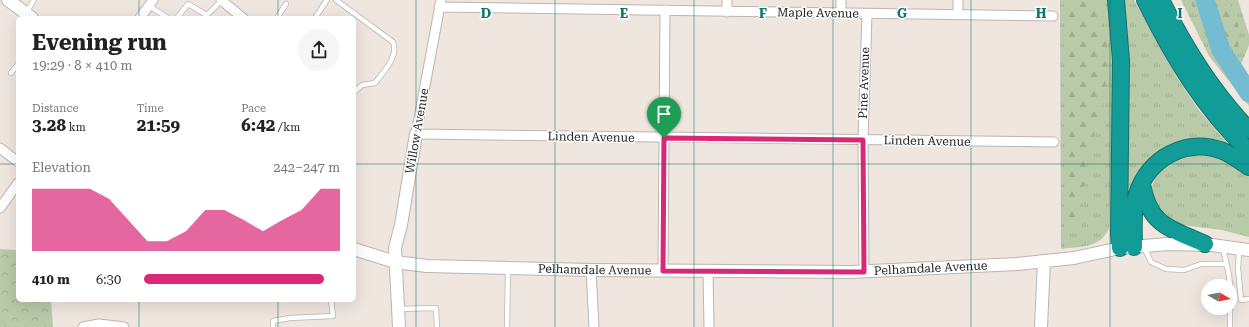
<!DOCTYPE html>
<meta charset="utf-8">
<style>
body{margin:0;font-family:"Roboto Serif",serif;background:#f6f6f6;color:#222;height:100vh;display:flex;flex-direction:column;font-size:15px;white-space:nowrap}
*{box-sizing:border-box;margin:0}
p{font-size:13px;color:#767676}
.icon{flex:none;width:22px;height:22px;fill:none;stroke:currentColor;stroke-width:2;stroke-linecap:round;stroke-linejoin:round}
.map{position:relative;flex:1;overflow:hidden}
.drawer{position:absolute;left:16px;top:16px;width:340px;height:286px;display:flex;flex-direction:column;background:#fff;border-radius:6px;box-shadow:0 4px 16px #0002}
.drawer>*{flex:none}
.needle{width:26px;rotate:99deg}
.tools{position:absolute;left:1201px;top:279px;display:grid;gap:8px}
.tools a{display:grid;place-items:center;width:36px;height:36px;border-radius:50%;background:#fff;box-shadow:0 4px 16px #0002;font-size:20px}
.pin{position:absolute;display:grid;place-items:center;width:34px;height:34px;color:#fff;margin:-41px -17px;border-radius:50% 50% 50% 0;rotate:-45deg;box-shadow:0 0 4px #0007}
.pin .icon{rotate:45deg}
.round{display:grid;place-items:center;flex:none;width:42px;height:42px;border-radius:21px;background:#f6f6f6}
.overview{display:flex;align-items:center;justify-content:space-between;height:68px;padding:0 16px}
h1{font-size:22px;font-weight:700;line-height:30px}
.stats{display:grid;grid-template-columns:repeat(3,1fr);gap:6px;height:68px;padding:4px 16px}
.stats div{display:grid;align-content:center}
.stats b{font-size:17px;font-weight:700}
.stats small{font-size:11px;font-weight:400}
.stats p{font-size:11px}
.chart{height:112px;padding:8px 16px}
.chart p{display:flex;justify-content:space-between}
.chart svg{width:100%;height:72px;margin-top:4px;fill:#db2777;opacity:.7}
ul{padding:0 16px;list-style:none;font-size:13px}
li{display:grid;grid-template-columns:64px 48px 1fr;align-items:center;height:30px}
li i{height:10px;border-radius:5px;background:#db2777}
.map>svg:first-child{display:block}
</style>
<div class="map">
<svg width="1249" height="327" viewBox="0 0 1249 327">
<defs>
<pattern id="grass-tufts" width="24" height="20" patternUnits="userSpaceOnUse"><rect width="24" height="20" fill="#b9caa8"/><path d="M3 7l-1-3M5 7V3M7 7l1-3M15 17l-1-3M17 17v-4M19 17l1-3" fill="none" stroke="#9fad90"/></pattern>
<pattern id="forest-firs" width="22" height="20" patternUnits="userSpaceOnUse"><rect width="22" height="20" fill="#b9caa8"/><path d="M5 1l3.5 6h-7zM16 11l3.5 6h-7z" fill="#9fad90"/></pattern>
<pattern id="park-crowns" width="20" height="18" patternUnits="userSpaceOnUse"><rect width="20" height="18" fill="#b9caa8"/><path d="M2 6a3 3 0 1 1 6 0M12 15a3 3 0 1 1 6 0" fill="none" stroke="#9fad90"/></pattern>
</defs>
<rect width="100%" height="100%" fill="#efe6df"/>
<path fill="url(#grass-tufts)" d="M1060,0H1111L1116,134L1111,165L1109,228C1100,249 1081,246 1061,249Z
M1123,0H1134L1176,76L1198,109L1228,144L1192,140L1133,189H1127L1128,53Z
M1181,0H1238L1249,35V45L1238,72L1249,79V106L1209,56Z
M1194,155C1218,156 1229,161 1249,175V237L1222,230L1182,225L1169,219L1158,209L1151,191C1157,165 1171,161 1194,155Z"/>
<path fill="url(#forest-firs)" d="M1066,0H1101L1108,57L1104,103L1089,148L1080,213L1074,221L1067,220L1069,159Z
M1190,0H1226C1246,15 1236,55 1237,77L1249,84V98L1225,73L1197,19Z"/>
<path fill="url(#park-crowns)" d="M0,249L18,250V300H51L53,327H0Z"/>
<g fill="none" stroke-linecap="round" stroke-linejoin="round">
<path stroke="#74bcd1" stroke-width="19" d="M1205,0L1221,50L1249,93"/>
<g stroke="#bdb5ae" stroke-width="6">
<path id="lane" d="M336,0L393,42C399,57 383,72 375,83L362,85L354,92
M149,6L168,18
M26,13L34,0
M177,18L188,4L205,14H208L222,0
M277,18L286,4
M315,18L327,0
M11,73L18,64
M1144,247L1151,262L1166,269L1184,270L1201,264H1226
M1223,248L1229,275L1230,286
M1239,250L1238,269L1241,300L1249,299
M1230,308V327
M399,309L436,308L437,327
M273,327V321L290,318L333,316L331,300
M507,327L508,269"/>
</g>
<g stroke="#bdb5ae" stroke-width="11">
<path id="street" d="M221,0L243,18
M441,0L416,134L1054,142
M727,0V12
M439,7L1053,16
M841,13V0
M958,15V0
M140,18L153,0
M0,148L18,162
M0,208L18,183
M591,270L594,327
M663,271L665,10
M708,271L709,327
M864,272L863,140L867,14
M83,327L99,324L124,327"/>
</g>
<g stroke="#bdb5ae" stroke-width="14">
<g id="secondary">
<path d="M8,0L32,18"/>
<path id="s1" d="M354,249L395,262L427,266L591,270L851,272L1017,264L1074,258L1120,248L1168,244L1212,245L1249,250"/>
<path d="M399,327L395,248L401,225L416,134"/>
<path d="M1041,327L1044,261"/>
</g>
</g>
<g stroke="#18716d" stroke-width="18">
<path id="highway" d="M1116,0L1121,60L1119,234L1120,248
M1145,0C1173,56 1203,108 1249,151
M1161,0C1185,48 1212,92 1249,130
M1142,184C1149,226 1170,228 1205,244
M1134,247C1134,230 1132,211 1137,194C1149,158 1186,137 1223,151C1232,155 1240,161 1249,167"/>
</g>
<use href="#lane" stroke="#fff" stroke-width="4.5"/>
<use href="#street" stroke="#fff" stroke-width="9"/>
<use href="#secondary" stroke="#fff" stroke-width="12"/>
<use href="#highway" stroke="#119c98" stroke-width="16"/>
</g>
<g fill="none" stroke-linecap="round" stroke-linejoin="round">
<g stroke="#fff" stroke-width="8">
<path id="route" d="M664,138L863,140L864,272L663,271Z"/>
</g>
<use href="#route" stroke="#db2777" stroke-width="5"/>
</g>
<path fill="none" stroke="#0f766e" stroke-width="1" stroke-opacity="0.55" d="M139,0V18M278,0V18M416,0V327M555,0V327M694,0V327M833,0V327M971,0V327M1110,0V327M0,164H18M354,164H1249M139,300V327M278,300V327"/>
<g text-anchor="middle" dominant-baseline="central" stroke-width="3" stroke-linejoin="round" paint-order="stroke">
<g font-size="12" fill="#24211e" stroke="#fff">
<text transform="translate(818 13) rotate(1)">Maple Avenue</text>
<text transform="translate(864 83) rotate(-88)">Pine Avenue</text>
<text transform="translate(417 131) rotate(-80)">Willow Avenue</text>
<text transform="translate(591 137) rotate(1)">Linden Avenue</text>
<text transform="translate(927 141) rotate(1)">Linden Avenue</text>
<text stroke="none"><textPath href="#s1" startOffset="579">Pelhamdale Avenue</textPath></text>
<text stroke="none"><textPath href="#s1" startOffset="243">Pelhamdale Avenue</textPath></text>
</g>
</g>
<g font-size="13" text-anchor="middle" font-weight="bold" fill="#0f766e" stroke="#fff" stroke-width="3" stroke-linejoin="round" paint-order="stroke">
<text x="486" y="18">D</text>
<text x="624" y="18">E</text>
<text x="763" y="18">F</text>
<text x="902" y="18">G</text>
<text x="1041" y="18">H</text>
<text x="1180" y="18">I</text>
</g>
</svg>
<div class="tools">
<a><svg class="needle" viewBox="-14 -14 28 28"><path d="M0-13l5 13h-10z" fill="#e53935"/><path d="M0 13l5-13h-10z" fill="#767676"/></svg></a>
</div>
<div class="pin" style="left:664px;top:138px;background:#1e9e55"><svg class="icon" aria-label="arrive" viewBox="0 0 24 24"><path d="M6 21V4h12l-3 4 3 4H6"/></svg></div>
<section class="drawer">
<div class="overview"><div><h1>Evening run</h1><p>19:29 · 8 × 410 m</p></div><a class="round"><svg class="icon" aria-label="share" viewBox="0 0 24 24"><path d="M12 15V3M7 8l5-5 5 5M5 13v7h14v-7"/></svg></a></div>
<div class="stats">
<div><p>Distance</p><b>3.28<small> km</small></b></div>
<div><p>Time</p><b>21:59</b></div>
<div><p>Pace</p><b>6:42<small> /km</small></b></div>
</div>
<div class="chart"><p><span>Elevation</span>242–247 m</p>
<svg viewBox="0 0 160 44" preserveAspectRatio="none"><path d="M0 44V6L10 6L20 6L30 6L40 12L50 25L60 38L70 38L80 32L90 19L100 19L110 25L120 32L130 25L140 19L150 6L160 6V44z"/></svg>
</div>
<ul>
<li><b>410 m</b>6:30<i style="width:92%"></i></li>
</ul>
</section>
</div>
